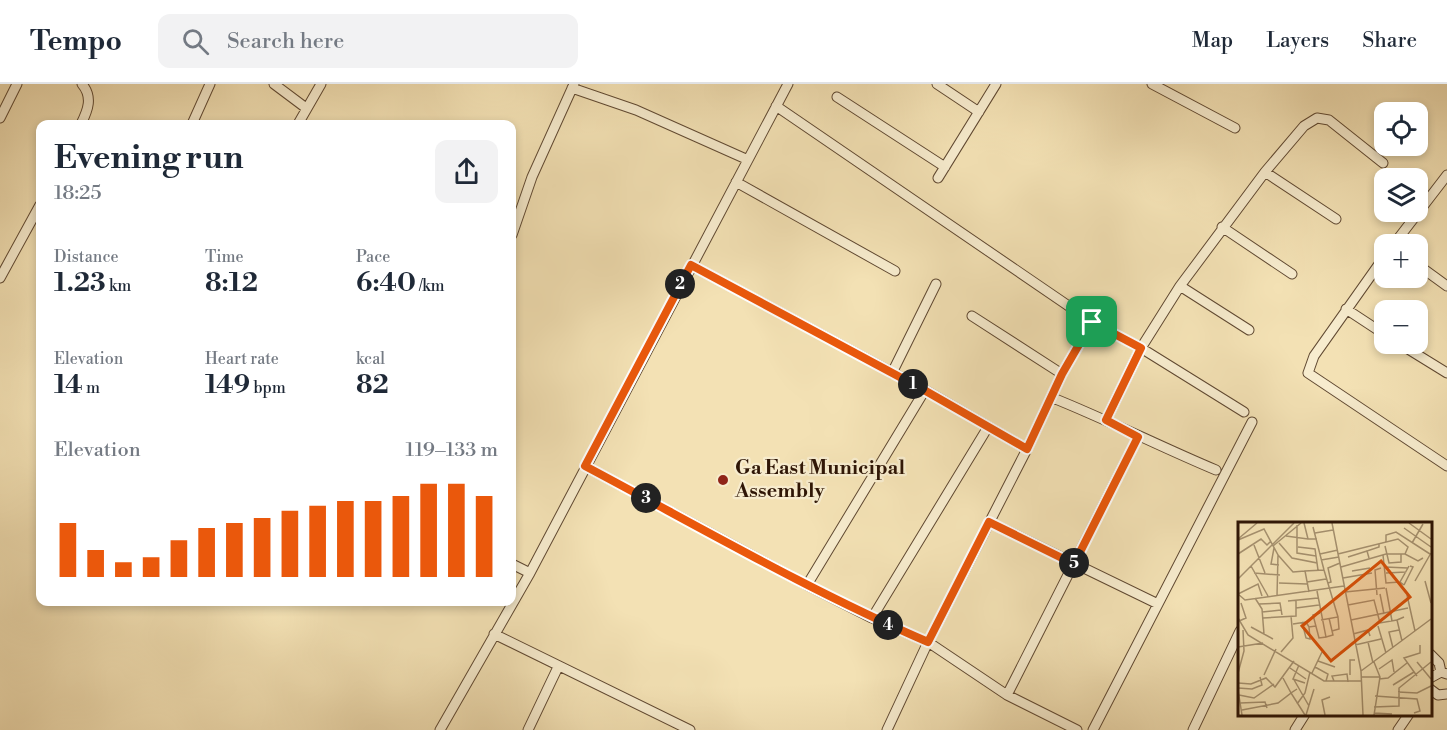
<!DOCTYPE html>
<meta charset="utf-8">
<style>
body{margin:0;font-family:"Libre Bodoni",serif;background:#f2f2f3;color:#1f2937;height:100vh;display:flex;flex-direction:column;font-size:22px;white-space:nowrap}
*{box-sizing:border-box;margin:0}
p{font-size:20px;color:#747a83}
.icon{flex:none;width:33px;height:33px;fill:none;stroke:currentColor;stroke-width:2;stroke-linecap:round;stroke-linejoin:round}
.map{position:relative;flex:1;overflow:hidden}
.panel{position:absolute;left:36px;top:36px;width:480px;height:486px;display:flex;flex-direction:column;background:#fff;border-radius:12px;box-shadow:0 3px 9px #0003}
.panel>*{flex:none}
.buttons{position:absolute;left:1374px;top:18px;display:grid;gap:12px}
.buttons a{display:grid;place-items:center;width:54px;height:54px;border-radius:12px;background:#fff;box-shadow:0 3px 9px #0003;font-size:30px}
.pin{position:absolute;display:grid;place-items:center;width:51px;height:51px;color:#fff;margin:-26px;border-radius:12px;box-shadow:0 3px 9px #0006}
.km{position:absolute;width:30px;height:30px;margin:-15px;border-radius:50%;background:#222;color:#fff;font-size:16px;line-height:30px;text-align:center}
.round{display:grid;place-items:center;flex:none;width:63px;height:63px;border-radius:12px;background:#f2f2f3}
.head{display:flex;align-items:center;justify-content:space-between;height:102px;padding:0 18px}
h1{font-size:33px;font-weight:800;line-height:45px}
.stats{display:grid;grid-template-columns:repeat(3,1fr);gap:9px;height:102px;padding:6px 18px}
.stats div{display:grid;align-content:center}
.stats b{font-size:26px;font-weight:800}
.stats small{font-size:16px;font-weight:400}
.stats p{font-size:16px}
.chart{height:168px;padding:12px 18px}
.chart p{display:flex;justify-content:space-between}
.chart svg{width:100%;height:108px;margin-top:6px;stroke:#ea580c;stroke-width:6}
header{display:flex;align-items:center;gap:36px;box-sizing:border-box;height:84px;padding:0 30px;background:#fff;border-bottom:2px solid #e0e1e3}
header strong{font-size:28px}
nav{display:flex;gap:33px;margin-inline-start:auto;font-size:21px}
.search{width:420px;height:54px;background:#f2f2f3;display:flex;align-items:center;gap:15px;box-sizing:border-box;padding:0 21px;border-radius:12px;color:#747a83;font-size:22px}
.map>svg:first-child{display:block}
</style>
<header>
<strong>Tempo</strong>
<div class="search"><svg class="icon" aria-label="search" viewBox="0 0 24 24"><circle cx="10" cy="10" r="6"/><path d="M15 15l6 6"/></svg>Search here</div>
<nav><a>Map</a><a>Layers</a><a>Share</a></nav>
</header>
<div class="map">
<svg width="1447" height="646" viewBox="0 0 1447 646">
<rect width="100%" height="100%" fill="#f3e1b4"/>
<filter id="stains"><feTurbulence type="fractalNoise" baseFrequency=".00333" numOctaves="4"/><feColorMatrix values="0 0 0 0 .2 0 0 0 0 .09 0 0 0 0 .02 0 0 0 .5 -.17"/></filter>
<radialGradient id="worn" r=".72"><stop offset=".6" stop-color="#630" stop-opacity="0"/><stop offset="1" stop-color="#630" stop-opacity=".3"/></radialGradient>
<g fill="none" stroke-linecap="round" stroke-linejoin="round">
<g stroke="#604932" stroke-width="11">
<path id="street" d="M274,0L306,24
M937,0L979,28
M1152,0L1235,44
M572,4L636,26L746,75
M837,13L945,83
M776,22L1092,238L1141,264L1244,328
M0,34L17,0
M81,40C88,26 93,13 82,0
M192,40L210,0
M298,40L321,0
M1265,88L1336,135
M938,94L996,0
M736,98L895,187
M1222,143L1292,190
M512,151L532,93L574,0
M1394,160L1447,91
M1384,173L1314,272L1308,289L1447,382
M691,181L925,306L1027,365L928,558L887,646
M1418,181L1447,202
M0,194L40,121
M1180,202L1249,246
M1346,225L1384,250
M972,232L1062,290
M1400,260L1447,289
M892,289L936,200
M1053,314C1108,336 1161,363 1216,386
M1106,336L1141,264L1180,202L1265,88L1304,42L1317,34L1329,36L1383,79
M1027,365L1062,290L1092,238
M585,382L807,501L872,534L928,558L1007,611L1077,646
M989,438L1158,520
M512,480L530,489
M807,501L925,306
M872,534L988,343
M494,550L690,646
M1430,570L1439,579L1441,588
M1430,594L1441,588L1447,590
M1430,605L1438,611L1447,610
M1007,611L1138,353
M440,646L530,489L788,0
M528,646L558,583
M1093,646L1252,338
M1193,646L1240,547
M1295,646L1305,630
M1398,646L1409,630"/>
</g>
<use href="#street" stroke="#f7ecce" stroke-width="9"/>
</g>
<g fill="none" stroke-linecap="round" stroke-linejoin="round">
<g stroke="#fff" stroke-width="12">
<path id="route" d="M691,181L924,306L1027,365L1062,290L1092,238L1141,264L1106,336L1138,353L1074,480L989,438L928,558C810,507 698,442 585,382Z"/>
</g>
<use href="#route" stroke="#ea580c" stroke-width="8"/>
</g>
<circle fill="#8f2418" stroke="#f7ecce" stroke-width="2" cx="723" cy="396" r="6"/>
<g text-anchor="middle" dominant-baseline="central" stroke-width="4.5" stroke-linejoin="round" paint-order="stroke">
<g font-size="20" font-weight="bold" fill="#2f1606" stroke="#f7ecce" text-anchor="start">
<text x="735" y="384">Ga East Municipal<tspan x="735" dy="23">Assembly</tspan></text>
</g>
</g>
<g transform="translate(1238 438)">
<rect width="194" height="194" fill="#f3e1b4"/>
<path fill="none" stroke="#a5906e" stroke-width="1.5" d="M66,1L70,17H79M94,1L123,149M171,1L193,17M59,3V31L78,34M75,5L86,48M166,6L193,25M77,11L95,8M48,14L70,17M0,17L19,1M0,18L26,7L40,33L39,74M148,20V13L158,10L192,32M41,21L54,36L79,41L80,48M174,21L185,2M35,22L56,1M16,23L27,51M35,24L63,1M147,24L151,41L163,40V32M60,25L77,27L79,41M36,26L33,42L41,43M0,32L23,17L29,23L33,19M82,32L100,28M100,32L160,17L170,25L167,32M40,33L55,50L67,49M145,33L148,61L162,60M110,35L129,29M131,36L129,29L141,25V22M83,38L101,35M13,44L30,74M103,45L148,32H167L180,39L185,36M147,45L170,46M114,49L132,46M16,51L42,53M148,51L168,50M105,56L134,51M0,57L34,23M177,59L193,31M187,59L193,81M69,60L88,57M41,61L69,62M90,61L93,60L90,46L102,41M166,63L162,60L171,44M166,63L175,45L172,44M148,66L154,99M79,69L88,115L81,116L75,93L82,91M71,70L67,49L86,48L100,95L83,98M107,70L147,66M0,72L7,78L106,64M0,72L20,62L24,74M142,72L146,92M139,73L137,48L143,46M169,73L177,109M17,76L24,87L26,112M50,79L80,76M21,82L42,81L44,93M110,83L136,78L142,101L159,98M58,86L81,83M24,90L43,88M0,96L10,113L86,159H123M25,96L58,94V79M113,98L170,86M1,99L8,96L3,81M64,100L68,116L72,117L71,105M55,102L68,100L71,105L78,104M140,104L148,131M13,105L35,117M94,109L101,107L100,95M115,112L130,108L132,114M88,115L95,113L91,96M164,119L159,98L166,95M130,120L135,141M117,123L143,117M0,125L25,121M155,126L151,110L161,108M43,130L55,116L53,94M80,139L97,145M179,140L193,157M61,143L55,157L67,161M77,145L90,152L88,159M52,146L68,157M141,147L154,138L156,150M0,151L6,129L5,108M74,151L84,130M26,153L38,127M112,153V138H117M179,154L166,136L182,131V123M123,155H142M55,156L71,184M141,157L150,156L169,141M96,159L94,154L109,152L110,160M0,161L13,162L28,156L37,165L56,139M155,163L176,150M0,166L14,167L24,163L22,155M59,167L53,171L67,193M0,168L4,193M160,170L179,171L193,164M1,173L16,176L36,162M137,174L179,177L182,189L176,191M2,181L27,180L29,186M59,182L67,171L72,150M136,185L161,184V166L193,140M4,188L40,181L53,171L45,156M136,191L154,192M68,193L76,167M87,193L84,178L92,175M125,193L123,149L193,97M136,193L142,155L136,140"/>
<path fill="#d6520b" fill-opacity="0.15" stroke="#d6520b" stroke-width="3" d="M143,39L172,75L93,139L64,104Z"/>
<rect width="194" height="194" fill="none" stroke="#2f1606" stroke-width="3"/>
</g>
<rect width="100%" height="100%" filter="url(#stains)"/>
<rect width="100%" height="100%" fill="url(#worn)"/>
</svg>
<div class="buttons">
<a><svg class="icon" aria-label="locate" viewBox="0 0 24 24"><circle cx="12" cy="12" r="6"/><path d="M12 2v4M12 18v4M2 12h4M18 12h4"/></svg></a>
<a><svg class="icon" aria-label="layers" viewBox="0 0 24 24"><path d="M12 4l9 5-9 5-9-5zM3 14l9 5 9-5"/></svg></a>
<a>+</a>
<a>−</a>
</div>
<div class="pin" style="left:1092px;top:238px;background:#1e9e55"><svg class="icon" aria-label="arrive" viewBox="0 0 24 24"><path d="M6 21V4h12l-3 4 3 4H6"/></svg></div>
<b class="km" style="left:913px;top:300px">1</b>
<b class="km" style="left:680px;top:200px">2</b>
<b class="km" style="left:646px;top:414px">3</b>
<b class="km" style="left:888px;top:541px">4</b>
<b class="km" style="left:1074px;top:479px">5</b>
<section class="panel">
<div class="head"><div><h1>Evening run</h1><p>18:25</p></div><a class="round"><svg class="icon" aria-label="share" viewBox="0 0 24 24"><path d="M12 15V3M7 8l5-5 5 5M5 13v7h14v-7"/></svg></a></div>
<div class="stats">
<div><p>Distance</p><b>1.23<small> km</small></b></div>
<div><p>Time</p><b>8:12</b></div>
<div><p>Pace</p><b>6:40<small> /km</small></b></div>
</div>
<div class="stats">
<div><p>Elevation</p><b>14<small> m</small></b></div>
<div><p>Heart rate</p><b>149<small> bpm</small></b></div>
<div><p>kcal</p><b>82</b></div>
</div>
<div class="chart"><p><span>Elevation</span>119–133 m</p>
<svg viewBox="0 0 160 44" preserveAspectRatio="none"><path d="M5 44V22M15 44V33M25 44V38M35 44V36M45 44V29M55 44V24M65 44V22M75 44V20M85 44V17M95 44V15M105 44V13M115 44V13M125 44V11M135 44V6M145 44V6M155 44V11"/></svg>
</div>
</section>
</div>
